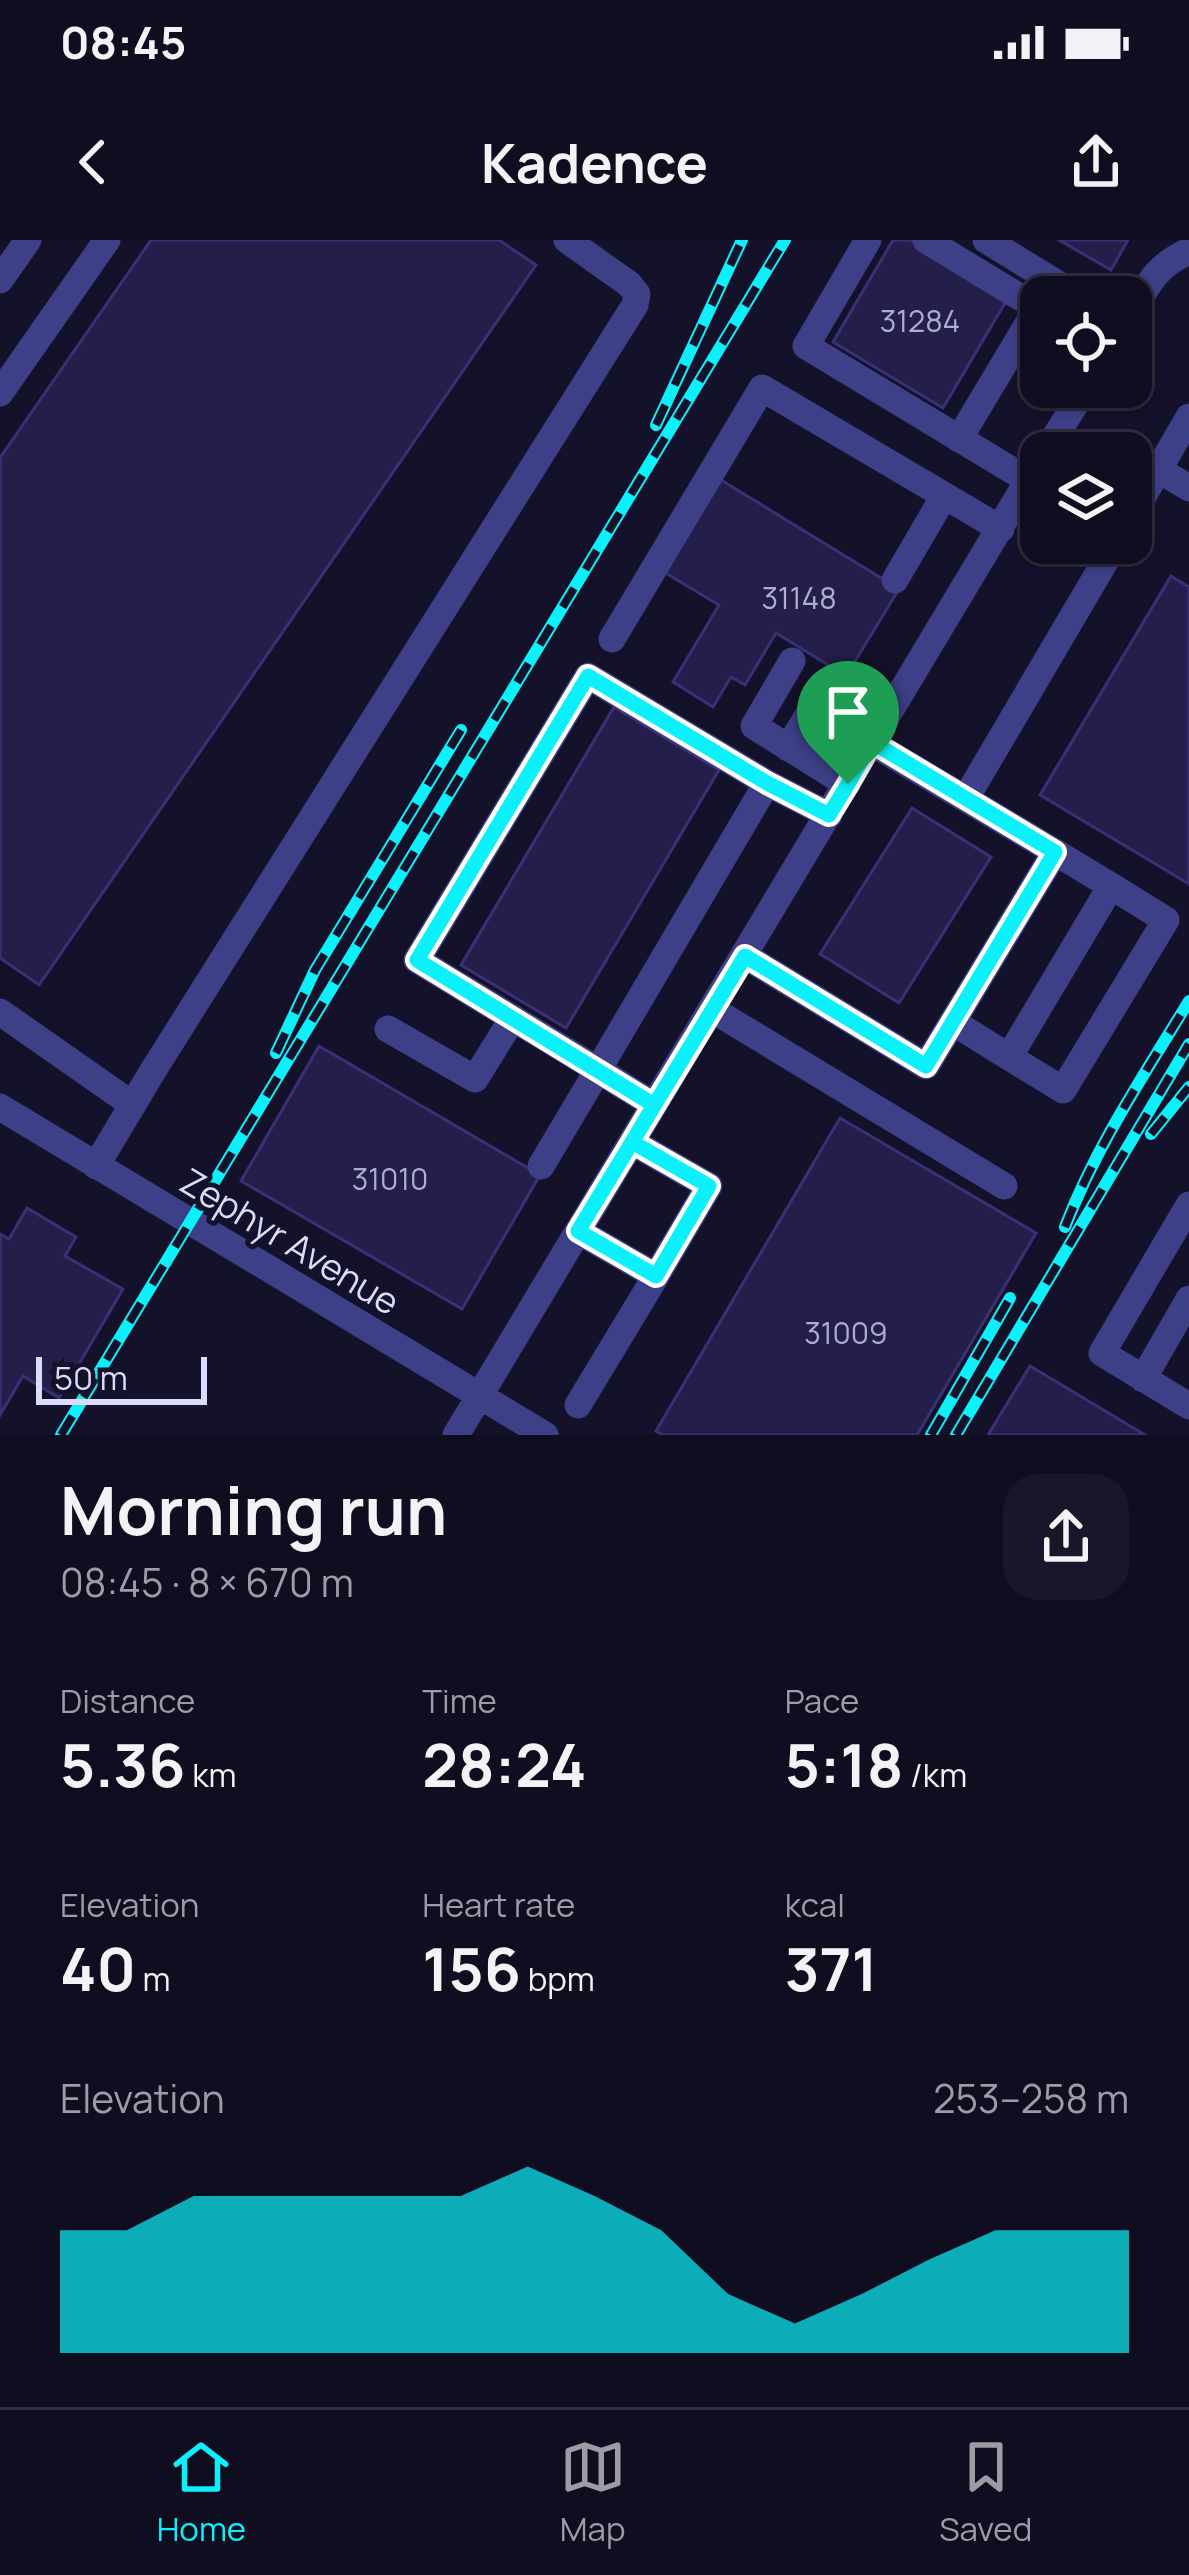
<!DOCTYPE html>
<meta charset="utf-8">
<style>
body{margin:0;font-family:Manrope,sans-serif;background:#181629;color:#f1f3f6;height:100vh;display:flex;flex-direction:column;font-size:45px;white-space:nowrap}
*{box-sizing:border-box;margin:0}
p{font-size:39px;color:#9b9ca5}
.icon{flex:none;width:66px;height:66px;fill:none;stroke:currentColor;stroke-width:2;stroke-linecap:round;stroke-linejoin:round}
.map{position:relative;height:1195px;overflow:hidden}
.side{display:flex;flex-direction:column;background:#0f0d20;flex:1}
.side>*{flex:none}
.buttons{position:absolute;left:1020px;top:36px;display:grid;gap:24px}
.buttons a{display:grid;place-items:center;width:132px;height:132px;border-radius:24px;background:#0f0d20;box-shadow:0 3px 9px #0004,0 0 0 3px #2f2d3e;font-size:60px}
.scale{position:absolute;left:36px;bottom:30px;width:171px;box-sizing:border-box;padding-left:12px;border:6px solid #dcdbfe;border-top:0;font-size:33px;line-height:42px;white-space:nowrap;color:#dcdbfe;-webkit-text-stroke:9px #14112a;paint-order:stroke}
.pin{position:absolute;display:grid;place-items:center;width:102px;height:102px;color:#fff;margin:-123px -51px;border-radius:50% 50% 50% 0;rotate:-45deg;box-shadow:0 0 12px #0007}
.pin .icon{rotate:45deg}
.round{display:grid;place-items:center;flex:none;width:126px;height:126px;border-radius:36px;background:#181629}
.summary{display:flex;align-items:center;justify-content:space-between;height:204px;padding:0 60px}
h1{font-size:66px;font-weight:700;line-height:90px}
.stats{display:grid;grid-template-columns:repeat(3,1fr);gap:18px;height:204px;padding:12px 60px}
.stats div{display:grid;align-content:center}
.stats b{font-size:60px;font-weight:700}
.stats small{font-size:33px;font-weight:400}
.stats p{font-size:33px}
.chart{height:336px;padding:24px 60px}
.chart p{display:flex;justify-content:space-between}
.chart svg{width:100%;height:216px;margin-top:12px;fill:#0bf0fa;opacity:.7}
.status{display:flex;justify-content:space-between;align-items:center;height:84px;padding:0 60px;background:#0f0d20;direction:ltr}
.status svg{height:33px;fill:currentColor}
header{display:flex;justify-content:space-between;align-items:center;height:156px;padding:0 60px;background:#0f0d20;font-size:54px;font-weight:700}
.menu{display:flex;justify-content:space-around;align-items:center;height:168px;border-top:3px solid #2f2d3e;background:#0f0d20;font-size:33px;color:#9b9ca5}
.menu a{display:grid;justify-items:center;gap:6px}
.menu .current{color:#0bf0fa}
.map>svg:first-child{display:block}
</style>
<div class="status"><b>08:45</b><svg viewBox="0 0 49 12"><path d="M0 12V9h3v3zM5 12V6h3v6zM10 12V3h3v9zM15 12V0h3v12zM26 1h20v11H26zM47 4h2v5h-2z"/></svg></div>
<header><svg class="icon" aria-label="back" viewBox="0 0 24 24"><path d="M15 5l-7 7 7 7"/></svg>Kadence<svg class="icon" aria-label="share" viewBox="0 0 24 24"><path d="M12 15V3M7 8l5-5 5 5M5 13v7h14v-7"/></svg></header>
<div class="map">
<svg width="1189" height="1195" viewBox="0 0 1189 1195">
<rect width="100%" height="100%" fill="#14112a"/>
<path fill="#241e4a" stroke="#3a3076" stroke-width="3" d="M151,0H499L536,25L39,745L0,718V218Z
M893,0H910L1008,58L943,168L833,102Z
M1059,0H1128L1111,30Z
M721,240L899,349L846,436L776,393L745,445L731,437L713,467L673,442L719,365L664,332Z
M1171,336L1189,347V644L1040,555Z
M614,467L719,530L566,788L461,725Z
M912,568L991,617L899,763L820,714Z
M319,806L540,935L462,1069L241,941Z
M840,878L1036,993L917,1195H663L656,1191Z
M27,968L76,997L65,1016L123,1049L59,1158L23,1136L0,1175V994L9,999Z
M1030,1126L1145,1195H988Z"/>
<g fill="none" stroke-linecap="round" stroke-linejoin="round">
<path stroke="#3d3f87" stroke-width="27" d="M868,0L806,106L1028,240
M926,0L1041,70
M986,0L1079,57
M0,40L28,0
M1131,73C1149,43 1156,26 1189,11
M0,153L107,0
M959,199L1041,62
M1045,213L1086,147
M1159,230L1189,248
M1013,269L1041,286
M1131,277L1189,177
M1071,303L1104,322
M895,340L944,256
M612,399L762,148L1001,289
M792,421L754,486L847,544
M788,508L829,441
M767,543L588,436L417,720L598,830L767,543L829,575
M966,558L1116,303
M745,716L926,826L1055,612L872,503
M713,770L1004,946
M0,772L133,865
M953,782L1009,817L1111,646L1055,612
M388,789L475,839L513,778
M1009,817L1063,850L1166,680L1111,646
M0,867L545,1195
M632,902L709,946L656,1036
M96,926L154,829L635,65L637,54L629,44L567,0
M541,926L598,830L654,865
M1189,965L1102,1113L1189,1166
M1143,1139L1189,1059
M578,1165L656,1036L578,991
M456,1195L1041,219"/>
<g stroke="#0bf0fa" stroke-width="12">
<path id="rail" d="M656,185L742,0
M276,813L315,730L461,490
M1151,894L1189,847
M1065,987C1096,906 1144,835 1189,761
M61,1195L785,0
M931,1195L1010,1058
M956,1195L1189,804"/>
</g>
<use href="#rail" stroke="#14112a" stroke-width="8" stroke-dasharray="22" stroke-linecap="butt"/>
</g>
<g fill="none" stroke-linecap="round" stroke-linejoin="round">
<g stroke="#fff" stroke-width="24">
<path id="route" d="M848,544L829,575L767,543L588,436L417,720L654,865L632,902L709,946L656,1036L578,991L745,716L926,826L1055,612L872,502L848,544"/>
</g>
<use href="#route" stroke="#0bf0fa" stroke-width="15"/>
</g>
<g text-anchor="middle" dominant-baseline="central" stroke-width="10" stroke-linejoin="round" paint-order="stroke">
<g font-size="30" fill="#aeacd1">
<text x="920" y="80">31284</text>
<text x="799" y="357">31148</text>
<text x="390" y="938">31010</text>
<text x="846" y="1092">31009</text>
</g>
<g font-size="36" fill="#dcdbfe" stroke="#14112a">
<text transform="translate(290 1001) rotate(31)">Zephyr Avenue</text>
</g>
</g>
</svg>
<div class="buttons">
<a><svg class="icon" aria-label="locate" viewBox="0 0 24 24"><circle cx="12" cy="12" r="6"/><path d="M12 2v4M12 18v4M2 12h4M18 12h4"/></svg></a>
<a><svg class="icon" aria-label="layers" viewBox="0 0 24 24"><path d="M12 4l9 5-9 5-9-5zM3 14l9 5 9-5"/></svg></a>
</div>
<div class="scale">50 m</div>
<div class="pin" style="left:848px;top:544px;background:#1e9e55"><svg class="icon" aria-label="arrive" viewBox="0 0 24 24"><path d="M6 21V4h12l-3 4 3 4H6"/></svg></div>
</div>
<section class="side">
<div class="summary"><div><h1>Morning run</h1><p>08:45 · 8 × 670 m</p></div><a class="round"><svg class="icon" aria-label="share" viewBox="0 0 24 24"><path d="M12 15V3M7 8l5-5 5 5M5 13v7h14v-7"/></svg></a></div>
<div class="stats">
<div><p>Distance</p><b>5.36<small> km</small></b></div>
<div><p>Time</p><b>28:24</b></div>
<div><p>Pace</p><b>5:18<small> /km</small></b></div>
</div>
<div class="stats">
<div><p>Elevation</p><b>40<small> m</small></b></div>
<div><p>Heart rate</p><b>156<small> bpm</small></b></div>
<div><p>kcal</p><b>371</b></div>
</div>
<div class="chart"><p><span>Elevation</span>253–258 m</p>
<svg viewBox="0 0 160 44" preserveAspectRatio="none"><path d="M0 44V19L10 19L20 12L30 12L40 12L50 12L60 12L70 6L80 12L90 19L100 32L110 38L120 32L130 25L140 19L150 19L160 19V44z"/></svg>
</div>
</section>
<nav class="menu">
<a class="current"><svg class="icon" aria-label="home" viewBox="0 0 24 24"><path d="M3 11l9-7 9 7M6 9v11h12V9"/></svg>Home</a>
<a><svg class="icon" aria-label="map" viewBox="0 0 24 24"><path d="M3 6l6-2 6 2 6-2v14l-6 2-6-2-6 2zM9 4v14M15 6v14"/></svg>Map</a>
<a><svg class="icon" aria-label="saved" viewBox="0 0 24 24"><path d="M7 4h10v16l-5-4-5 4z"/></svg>Saved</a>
</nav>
